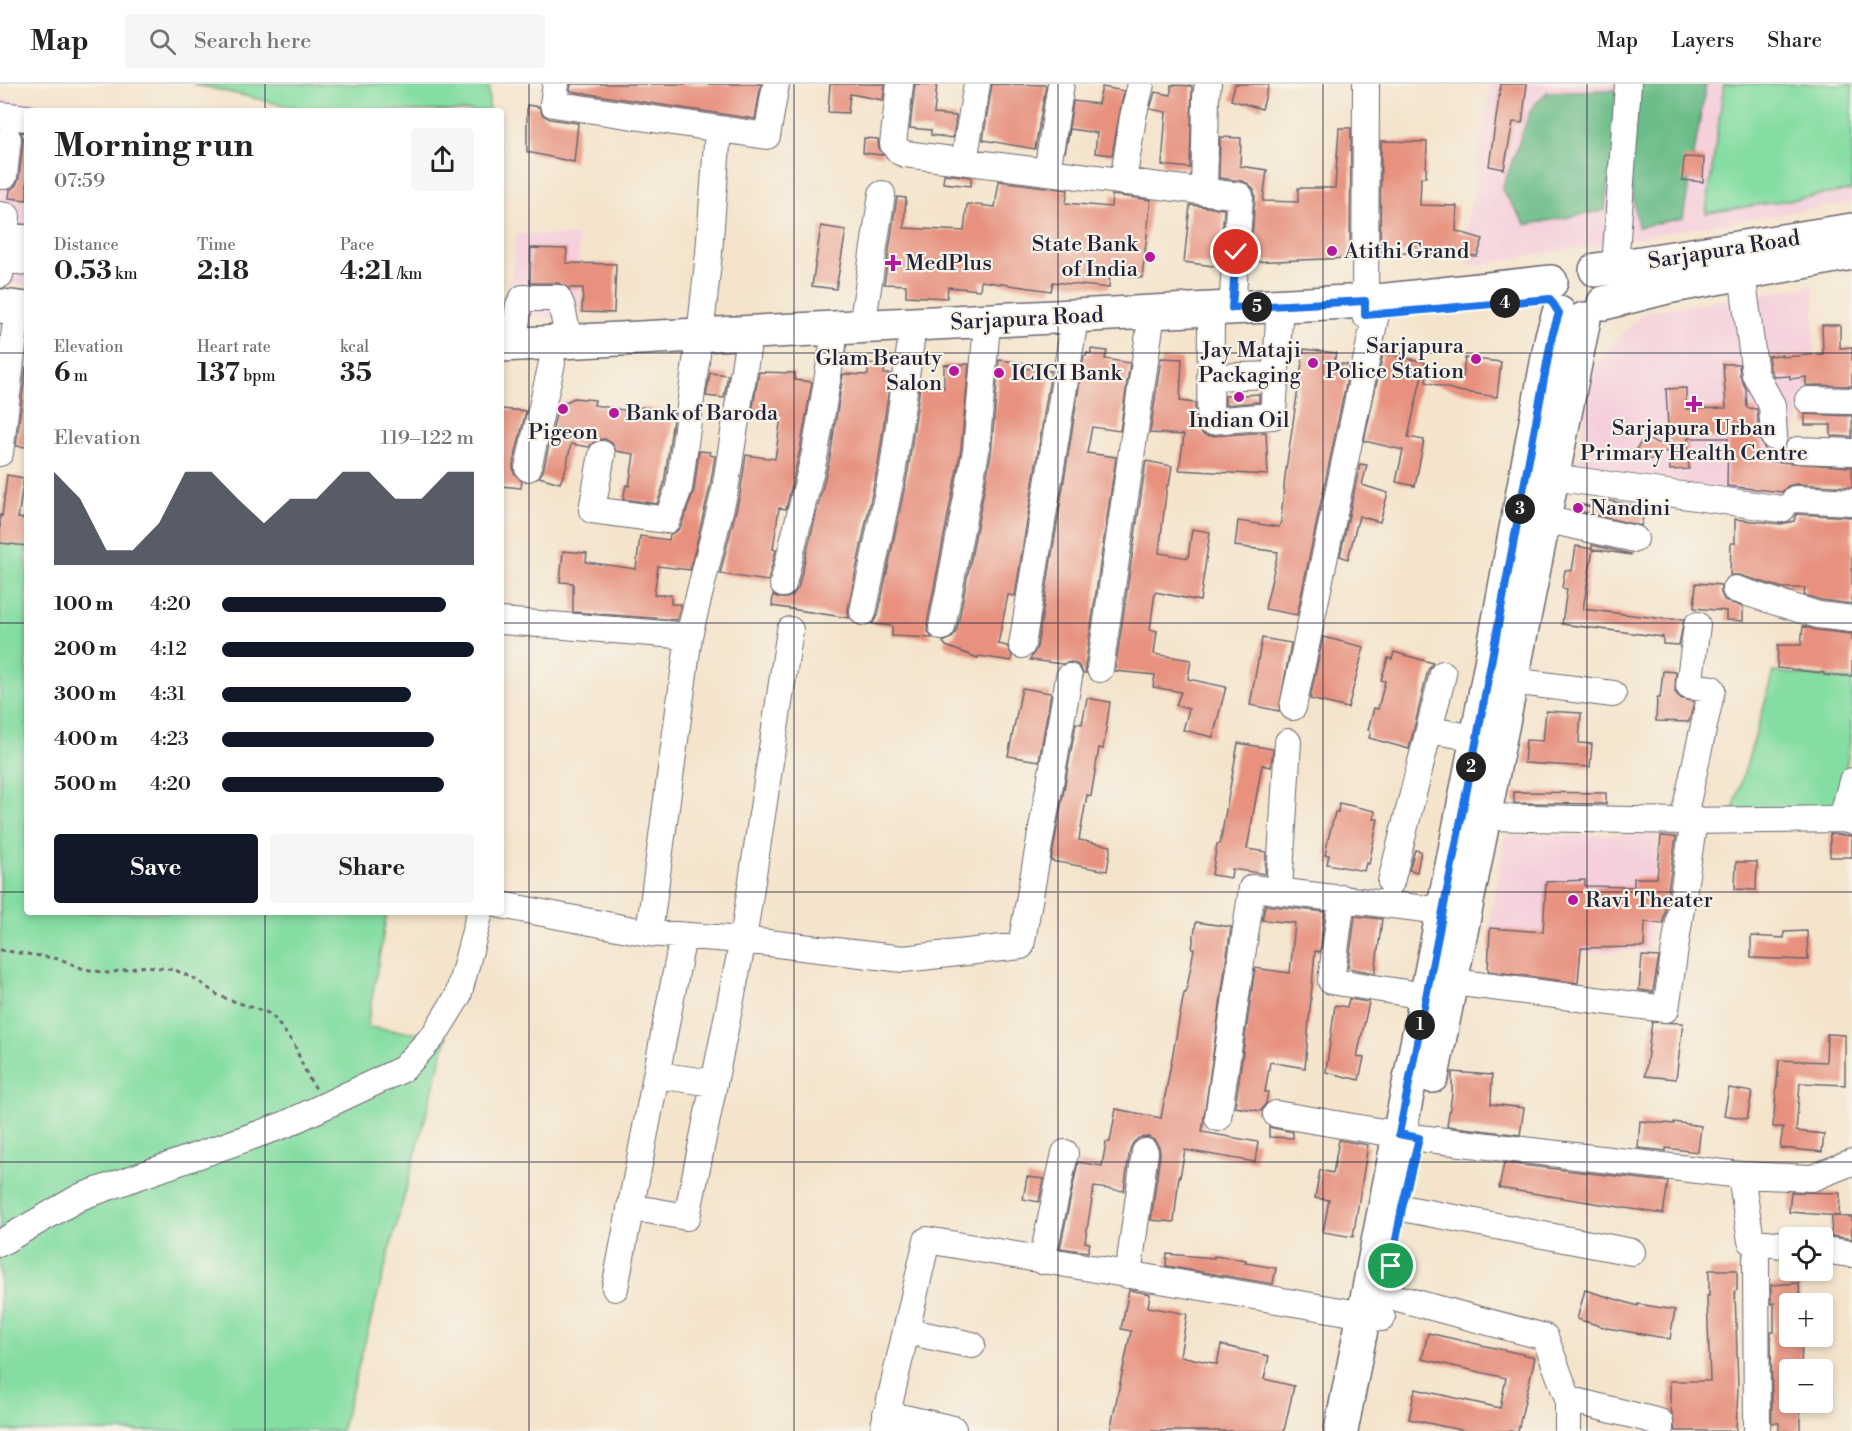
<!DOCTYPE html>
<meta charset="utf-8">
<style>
body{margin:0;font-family:"Libre Bodoni",serif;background:#f6f6f6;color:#222;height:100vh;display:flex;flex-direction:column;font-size:22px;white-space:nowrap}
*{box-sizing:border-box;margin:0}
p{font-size:20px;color:#767676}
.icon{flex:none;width:33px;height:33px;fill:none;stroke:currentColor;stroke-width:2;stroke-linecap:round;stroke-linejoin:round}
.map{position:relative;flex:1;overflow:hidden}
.panel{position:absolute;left:24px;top:24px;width:480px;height:807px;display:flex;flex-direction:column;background:#fff;border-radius:6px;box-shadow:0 3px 9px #0003}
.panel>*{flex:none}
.tools{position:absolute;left:1779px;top:1143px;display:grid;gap:12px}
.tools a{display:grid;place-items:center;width:54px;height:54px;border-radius:6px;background:#fff;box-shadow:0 3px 9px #0003;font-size:30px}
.pin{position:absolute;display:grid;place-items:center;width:51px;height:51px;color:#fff;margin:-26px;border:3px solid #fff;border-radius:50%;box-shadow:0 2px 6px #0007}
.km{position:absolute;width:30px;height:30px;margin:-15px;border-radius:50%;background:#222;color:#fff;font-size:16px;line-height:30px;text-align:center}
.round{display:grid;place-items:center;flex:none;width:63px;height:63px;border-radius:6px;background:#f6f6f6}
.overview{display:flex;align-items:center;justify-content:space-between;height:102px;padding:0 30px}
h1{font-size:33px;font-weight:800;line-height:45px}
.metrics{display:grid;grid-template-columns:repeat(3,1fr);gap:9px;height:102px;padding:6px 30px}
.metrics div{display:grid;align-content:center}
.metrics b{font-size:26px;font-weight:800}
.metrics small{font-size:16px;font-weight:400}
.metrics p{font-size:16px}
.chart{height:168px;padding:12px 30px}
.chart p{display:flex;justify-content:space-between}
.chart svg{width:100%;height:108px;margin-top:6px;fill:#111827;opacity:.7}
.action{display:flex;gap:12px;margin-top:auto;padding:12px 30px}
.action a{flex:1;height:69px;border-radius:6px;background:#111827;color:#fff;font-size:24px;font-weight:800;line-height:69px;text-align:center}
.action a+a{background:#f6f6f6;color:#222}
ul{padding:0 30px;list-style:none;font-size:20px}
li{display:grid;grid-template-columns:96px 72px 1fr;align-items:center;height:45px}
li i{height:15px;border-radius:8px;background:#111827}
header{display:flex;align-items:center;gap:36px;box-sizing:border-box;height:84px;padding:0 30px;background:#fff;border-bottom:2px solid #e0e0e0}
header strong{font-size:28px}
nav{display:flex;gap:33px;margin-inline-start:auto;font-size:21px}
.search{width:420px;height:54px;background:#f6f6f6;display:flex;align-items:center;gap:15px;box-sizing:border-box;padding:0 21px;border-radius:6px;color:#767676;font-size:22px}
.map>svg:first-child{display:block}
</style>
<header>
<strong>Map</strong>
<div class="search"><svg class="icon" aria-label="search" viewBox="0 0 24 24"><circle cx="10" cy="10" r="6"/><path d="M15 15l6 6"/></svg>Search here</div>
<nav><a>Map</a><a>Layers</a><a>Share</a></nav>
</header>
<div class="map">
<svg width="1852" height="1347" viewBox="0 0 1852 1347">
<rect width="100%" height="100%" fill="#f7f3e8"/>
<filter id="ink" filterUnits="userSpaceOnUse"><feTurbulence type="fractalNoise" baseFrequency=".0167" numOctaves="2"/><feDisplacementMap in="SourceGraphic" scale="12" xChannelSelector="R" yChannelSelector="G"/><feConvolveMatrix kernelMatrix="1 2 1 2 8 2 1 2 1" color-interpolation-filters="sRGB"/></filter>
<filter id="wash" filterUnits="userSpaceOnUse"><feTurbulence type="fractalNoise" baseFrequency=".008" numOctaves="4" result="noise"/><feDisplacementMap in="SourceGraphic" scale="24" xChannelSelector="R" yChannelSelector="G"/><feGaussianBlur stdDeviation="1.35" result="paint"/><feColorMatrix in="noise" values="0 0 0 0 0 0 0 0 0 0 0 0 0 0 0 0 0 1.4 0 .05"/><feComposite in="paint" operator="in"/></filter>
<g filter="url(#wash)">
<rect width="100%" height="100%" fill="#f4e4cc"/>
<path fill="#f5cfdb" d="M1490,0H1852V119L1703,142L1470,182L1463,168Z
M0,13L81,27H27V201L0,198Z
M517,150L578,152L581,232L506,234Z
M1814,202V283L1795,342L1792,420L1576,391L1590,298L1599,275L1644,228Z
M1658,750L1648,866L1581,869L1578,904L1487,896L1490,844L1489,841L1506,752Z"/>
<path fill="#84dda2" stroke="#53806e" stroke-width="1.5" d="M193,0H489V27H310Z
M1724,0H1852V106L1706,129Z
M0,445L27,449V828H387L367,943L447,953L341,1347H0Z
M1774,588L1852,596C1852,640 1852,687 1831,724L1733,726Z"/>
<path fill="#6bbc88" stroke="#466f62" stroke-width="1.5" d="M1637,0H1706L1683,134L1638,143L1631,102L1608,99L1605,126L1526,141L1502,106L1531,25L1547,8L1636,5Z"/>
<g id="blocks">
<path fill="#e7917e" d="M571,0H761L755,35L570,7Z
M830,0H885L883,16L850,10L848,29L828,28Z
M915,0H937L934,30L956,32L953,54L931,51V46L910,44Z
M992,0L1046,1L1035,65L983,56Z
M1235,0H1269L1262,25L1231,16Z
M1501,0H1527L1522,39L1513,38L1504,85L1489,82Z
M1171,1L1192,2L1190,84L1162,81L1166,28L1150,25L1155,8L1171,11Z
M1102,3L1124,7L1112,71L1095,69L1097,49L1070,45L1065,69L1073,17L1098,20Z
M527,21L539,23L543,31L550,35L578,39L574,78L527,68Z
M1339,44H1351L1350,174L1250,178L1255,113L1254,106L1249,100L1242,97L1219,94L1220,53L1241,54L1240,82L1267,86L1263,117L1298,118V104H1335Z
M21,48L27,49V116L9,114L10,106L16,101L19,94L23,57Z
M864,54L878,55L879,64L883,71L863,69Z
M1381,57L1427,58L1426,93H1421L1420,121L1457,122L1456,147L1483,155L1477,172L1380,168Z
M1684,73L1704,74L1703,98L1682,96Z
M944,90L971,93V102L943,99Z
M999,97L1068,106L1066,119L1111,123L1112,111L1151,116L1142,194L1110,189L1109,204L1053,198L1051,207L981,197L980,206L948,203L947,214L906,212V201L884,200L897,113L906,114L904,144L964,147L967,120L995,123Z
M1190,121L1224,125L1220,183L1184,178Z
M821,142L846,146L836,205L812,202Z
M531,164L567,165L566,179L616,180L614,229L582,228L583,204H568L558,199H530Z
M1822,241H1840V264L1852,263V302L1806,301V293L1790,295V292L1774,293L1770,285L1768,272L1782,271V273L1823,270Z
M1091,265L1107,267L1105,275L1130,279L1120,347L1092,343L1087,369L1116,373L1085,583L1086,589H1083L1078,581L1072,578L1062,580L1030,576L1037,563L1084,272H1086L1087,269L1091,270Z
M1304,265L1336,269L1334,279L1350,281L1297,531L1265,525L1278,468L1235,462L1238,437L1279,443L1281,437L1285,392Z
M1383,269L1425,278L1408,353L1424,356L1415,402L1396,398L1403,366L1364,357Z
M1161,274L1182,275L1180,317L1195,319V337L1197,344L1203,350L1211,352L1266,348L1268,391L1179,386L1184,351L1150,349Z
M1465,274L1501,278L1497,313L1458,307L1426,298L1427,291L1463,294Z
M999,276L1025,279L1024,284L1051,287L1015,512L1008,511L998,560L1007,562L1012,572L1011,577L979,572L978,574L946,562L943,558L953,553L957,546L991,370Z
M868,280H885L884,290H891L878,381L848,525L849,534L772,522L773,511L779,514H787L793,511L798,504L830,373L843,290L868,291Z
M969,280L961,365L927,540L928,547L932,554L892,552V542L872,540L878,531L908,387L920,302L944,304V281Z
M1723,280H1739L1740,292L1746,305L1747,324L1757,325L1759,354L1765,365V377L1852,383V403L1796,400L1788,402L1782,408L1727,402L1728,354H1688L1689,385L1670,386L1669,366L1650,376L1640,375L1636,365L1642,357L1649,356L1669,363L1666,305L1686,304V325L1726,324Z
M26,283H27V363L16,362Z
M759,288L795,289V296L812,298L800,366L786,425L779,424L773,465L776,466L768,497L720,490L740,410L746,371L775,375L781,333L752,328Z
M710,289L728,291L724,314L706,312Z
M1259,310V318L1225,321V312Z
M574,314L595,316L594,321L640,329L641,323L674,328L664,400L657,420L623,415L626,401L629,402L634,370L616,367L612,359L605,355L596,356L589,363L571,360L566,384L560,399L539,393L543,387L558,322Z
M501,325L526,327L513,381L514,389L522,397L521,404L501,402Z
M1805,330L1852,332V353L1831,352V341H1805Z
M699,367L710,368L709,371L715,372L710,403L690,486L658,482L654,511H671V520H681L677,536L573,528V499L560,498L563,467L587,469L586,478L636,485L640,452L669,456L670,450L677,447L681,442L694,406Z
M1146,377L1172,382L1169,401H1167L1159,469L1188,474L1192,445L1210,448L1200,517L1155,508L1150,546L1157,547L1154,570L1191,576L1188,595L1226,603L1213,653L1183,646L1189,625L1176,621L1181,608L1153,603L1155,591L1115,587Z
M1360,380L1367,381L1362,401L1388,409L1380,438L1359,432L1348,475L1340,472Z
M7,391L24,394L18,434L27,435V462L0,459V431L2,432Z
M1601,415L1645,424L1641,442L1574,426L1575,419L1600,425Z
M1796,430L1852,433V520L1821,516L1804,511L1805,504H1783L1739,491H1730L1731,459H1735V435L1781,440L1794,437Z
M1592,461L1631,470V471L1592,465Z
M1576,462L1593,465L1583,525L1665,535H1684L1679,561L1663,560V553L1562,540L1567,505L1562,504L1565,486L1572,487Z
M1696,499L1721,501V509L1724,516L1743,523V537L1726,536V527L1694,524Z
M1803,542L1816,546L1852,550V592L1824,591V589L1777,584L1778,561H1801Z
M1323,553L1364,563L1348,624L1310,615Z
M1262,554L1291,559L1279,627L1250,621Z
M1394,568L1433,579L1428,586L1409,665L1369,654L1371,647L1368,646L1374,624L1378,625L1385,597L1381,596L1388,574L1392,575Z
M1663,587L1676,588L1675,608L1680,614L1694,618L1689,638L1656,637L1657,614H1660Z
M1022,604L1051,609L1039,677L1008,672Z
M1087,614L1110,618L1103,665L1099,664L1091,712L1087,711L1079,756L1111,762L1107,787L1051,777L1076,639L1082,640Z
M1546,627L1581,629L1579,659L1592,660L1590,683L1524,679L1526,656L1543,657Z
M1238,659L1273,665L1271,683L1262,681L1247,765L1266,768L1265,790L1232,785L1231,794L1212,791L1217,760H1220Z
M1514,708L1606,709V720L1514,719Z
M1339,719L1375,727L1374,735H1378L1369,780L1366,779L1364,787L1327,780L1329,771H1325L1328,756L1335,728H1338Z
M1830,750L1852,752V773H1830Z
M1661,752L1676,753L1663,840L1645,838L1644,863L1581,864L1578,899L1488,887L1490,844L1543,848L1546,798L1585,796V802L1634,803V794H1657Z
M1415,766L1421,767L1417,788L1409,786Z
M1736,778H1757L1756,806L1735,805Z
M1265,821L1325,828L1320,868L1315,867L1305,984L1270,978L1265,1008H1268L1266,1019L1261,1027L1235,1023L1255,884L1290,889L1295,839L1262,836Z
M1355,832L1382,835L1375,889L1348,884Z
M1196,838L1231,843L1202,1048L1258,1058L1255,1078L1185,1066L1180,1093L1179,1092L1174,1138L1151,1136L1160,1070L1159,1063L1155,1057L1148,1053L1139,1054L1133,1059L1130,1065L1124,1107L1094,1103L1085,1158L1090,1159L1088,1168L1060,1164L1078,1078L1102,1082L1106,1058H1110L1116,1025L1161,1034L1184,909H1186L1194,865H1192Z
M1807,847L1808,876L1751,874V852L1784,854V848Z
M1642,872L1659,873L1653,908L1639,906Z
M1349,915L1369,918L1357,973L1364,974L1359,996L1326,988L1335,921L1347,923Z
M1652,938L1683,939L1676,995L1645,992Z
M1827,950L1845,951V1001L1800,999L1796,1047L1824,1050L1822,1068L1780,1064L1783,1043H1773L1779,976L1826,978Z
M1452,988L1492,991L1491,1020L1524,1024L1520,1051L1447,1042L1452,1010Z
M1729,1004L1752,1008L1747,1035L1724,1031Z
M1640,1037L1674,1040V1038L1701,1042L1698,1068L1666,1064V1067L1638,1064Z
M1269,1043L1293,1048V1054L1269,1053Z
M1339,1056L1368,1061L1353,1153L1323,1148L1329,1116L1315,1114L1320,1086L1333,1089Z
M1504,1079L1668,1098L1663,1130L1499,1104Z
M1027,1093L1044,1095L1039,1118L1023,1115Z
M1791,1108L1840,1109L1839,1132L1789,1128Z
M1832,1132L1852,1133V1155L1831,1152Z
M1167,1170L1214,1174V1172L1246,1176L1245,1179L1276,1184L1273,1200L1166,1182Z
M1709,1186H1737V1206L1735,1207L1738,1304L1736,1347H1675L1670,1319V1297H1710L1707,1212H1709Z
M1799,1199L1800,1218H1790V1252H1802L1801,1286H1790V1319L1800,1320V1347H1779V1339H1772L1771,1248H1774V1219L1771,1220V1201Z
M1129,1206L1150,1210L1148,1223L1187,1230L1180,1272L1217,1280L1221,1261L1269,1272L1264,1295L1294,1302L1284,1347H1110L1131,1247L1121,1245Z
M1585,1206L1638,1222V1220L1675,1226L1670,1255L1607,1244L1577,1235Z
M1428,1249L1535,1273L1518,1347H1465L1409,1335L1415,1305L1500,1324L1506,1294L1422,1275Z"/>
</g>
</g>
<g filter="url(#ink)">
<use href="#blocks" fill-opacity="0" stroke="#6c666e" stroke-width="1.5"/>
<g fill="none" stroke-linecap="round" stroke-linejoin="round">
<g stroke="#6c666e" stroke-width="28">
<path id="minor" d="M556,0L553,20L767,52L776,0
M900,0L893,60L900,68L905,70L1240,112L1232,224
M0,31L27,34
M964,77L977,0
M1047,88L1061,0
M0,92H4L8,55
M1123,98L1133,33L1141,0
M1204,108L1206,13L1208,0
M0,131L7,132L0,191
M5,152L27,154
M2,175L27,178
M1615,183L1628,0
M1742,189L1755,290L1772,321L1774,353
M1365,231L1366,0
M1211,239L1210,337L1273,332L1279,236
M862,243L882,110
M700,252L709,169L718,46
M513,261L519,221L523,214H558L562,223L569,258
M1210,293L1275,291
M1808,316L1852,317
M1798,366L1852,368
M0,369L15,245
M602,370L592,426L667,436L679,404L697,270
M528,384L552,279
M1552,393L1782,425
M1795,415L1852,418
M1544,435L1635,455
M783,500L815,369L833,261
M1735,505L1818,531L1852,535
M863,528L893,384L911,257
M501,537L689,552
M942,543L976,367L986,252
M1022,561L1073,247
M1100,585L1150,243
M1512,597L1613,610
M1293,623L1376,230
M1429,646L1477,654
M1485,733L1683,737L1842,735L1852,737
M1842,735L1852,697
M1683,737L1712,605L1689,602L1697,541
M1391,798L1443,590
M1279,806L1288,658
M1342,814L1331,897L1425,912
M501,821L649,849L743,856L903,875L1021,862L1069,593
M649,849L689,552L725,406L747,266
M1453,898L1666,925L1694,736
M656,991L714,999
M1276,1030L1419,1054L1741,1091L1812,1094L1852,1078
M1218,1034L1252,804L1442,827
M1741,1091L1751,1157L1790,1162
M630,1123L687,1133L743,856L790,546
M1402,1124L1632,1168
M0,1159L80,1113L284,1041L403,985L434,951L458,912L480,828
M1822,1166L1852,1170
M1756,1175L1757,1347
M1042,1177L1065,1069
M1128,1191L1145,1068
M615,1204L683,852
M1386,1211L1545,1253L1568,1315V1347
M906,1247L972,1261
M1568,1315L1660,1338V1347
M886,1330L953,1345
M883,1347L927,1156L1382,1234"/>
</g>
<g stroke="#6c666e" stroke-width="36">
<path id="major" d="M1596,186L1852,146
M1604,219L1667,203L1852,169
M0,222L27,225
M501,261L1387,216L1551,198
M1432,992L1584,235
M1341,1347L1477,654L1552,252L1559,229"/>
</g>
<path stroke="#6c666e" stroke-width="3" stroke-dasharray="4.5 4.5" stroke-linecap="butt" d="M0,866L60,875L84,885L108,889L146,882L175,886L197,896L219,912L271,930L294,960L303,982L312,1000L316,1004"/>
<use href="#minor" stroke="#fff" stroke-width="26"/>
<use href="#major" stroke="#fff" stroke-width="33"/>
</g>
</g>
<g fill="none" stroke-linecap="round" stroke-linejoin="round" filter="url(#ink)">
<g stroke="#fff" stroke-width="12">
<path id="route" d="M1236,168L1232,224L1365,217V231L1550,215L1559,229L1552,252L1477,654L1399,1050L1419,1054L1402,1124L1391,1182"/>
</g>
<use href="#route" stroke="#1a73e8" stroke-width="8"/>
</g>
<path fill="none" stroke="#22223b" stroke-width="1.5" stroke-opacity="0.55" d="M265,0V27M529,0V1347M794,0V1347M1058,0V1347M1323,0V1347M1587,0V1347M0,269H27M501,269H1852M0,539H27M501,539H1852M0,808H27M501,808H1852M265,828V1347M0,1078H1852"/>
<g fill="#b5179e" stroke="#f7f3e8" stroke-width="2">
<circle cx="1332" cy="167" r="6"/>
<circle cx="1150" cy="173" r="6"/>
<path d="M890 170h6v6h6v6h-6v6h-6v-6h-6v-6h6z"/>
<circle cx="1476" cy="275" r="6"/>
<circle cx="1313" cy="279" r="6"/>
<circle cx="954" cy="287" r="6"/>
<circle cx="999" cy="289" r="6"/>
<circle cx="1239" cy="313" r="6"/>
<path d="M1691 311h6v6h6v6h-6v6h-6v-6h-6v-6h6z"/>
<circle cx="563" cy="325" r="6"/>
<circle cx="614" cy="329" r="6"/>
<circle cx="1578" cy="424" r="6"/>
<circle cx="1573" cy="816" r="6"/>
</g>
<g text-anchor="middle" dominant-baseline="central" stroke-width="4.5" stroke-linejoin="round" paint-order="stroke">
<g font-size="22" fill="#22223b" stroke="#f7f3e8" text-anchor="start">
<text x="1138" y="160" text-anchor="end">State Bank<tspan x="1138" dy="25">of India</tspan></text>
<text x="1344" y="167">Atithi Grand</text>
<text x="905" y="179">MedPlus</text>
<text x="1464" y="262" text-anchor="end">Sarjapura<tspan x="1464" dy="25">Police Station</tspan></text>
<text x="1301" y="266" text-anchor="end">Jay Mataji<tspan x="1301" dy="25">Packaging</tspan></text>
<text x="942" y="274" text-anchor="end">Glam Beauty<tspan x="942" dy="25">Salon</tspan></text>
<text x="1011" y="289">ICICI Bank</text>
<text x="626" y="329">Bank of Baroda</text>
<text x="1239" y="336" text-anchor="middle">Indian Oil</text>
<text x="1694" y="344" text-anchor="middle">Sarjapura Urban<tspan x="1694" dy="25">Primary Health Centre</tspan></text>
<text x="563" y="348" text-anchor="middle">Pigeon</text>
<text x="1590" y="424">Nandini</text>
<text x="1585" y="816">Ravi Theater</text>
</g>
<g font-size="22" fill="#22223b" stroke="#f7f3e8">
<text transform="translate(1724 166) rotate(-9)">Sarjapura Road</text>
<text transform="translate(1027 235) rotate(-3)">Sarjapura Road</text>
</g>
</g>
</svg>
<div class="tools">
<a><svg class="icon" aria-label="locate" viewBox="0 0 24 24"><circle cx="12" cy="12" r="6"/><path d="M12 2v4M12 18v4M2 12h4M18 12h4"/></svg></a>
<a>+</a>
<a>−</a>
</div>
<div class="pin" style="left:1391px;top:1182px;background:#1e9e55"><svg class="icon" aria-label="arrive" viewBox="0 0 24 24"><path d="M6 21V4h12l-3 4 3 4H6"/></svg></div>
<div class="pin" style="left:1236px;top:168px;background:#d93025"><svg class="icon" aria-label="check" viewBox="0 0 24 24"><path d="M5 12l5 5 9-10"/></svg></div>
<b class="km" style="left:1420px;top:941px">1</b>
<b class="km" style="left:1471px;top:683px">2</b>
<b class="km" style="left:1520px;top:425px">3</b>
<b class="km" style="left:1505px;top:219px">4</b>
<b class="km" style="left:1257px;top:223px">5</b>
<section class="panel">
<div class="overview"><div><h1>Morning run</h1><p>07:59</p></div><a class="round"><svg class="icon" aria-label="share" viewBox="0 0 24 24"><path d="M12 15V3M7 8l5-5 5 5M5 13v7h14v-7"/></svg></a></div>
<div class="metrics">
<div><p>Distance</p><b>0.53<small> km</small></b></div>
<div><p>Time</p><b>2:18</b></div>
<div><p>Pace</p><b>4:21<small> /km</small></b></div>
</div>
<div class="metrics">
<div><p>Elevation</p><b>6<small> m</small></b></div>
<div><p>Heart rate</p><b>137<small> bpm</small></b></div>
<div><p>kcal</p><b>35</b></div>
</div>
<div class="chart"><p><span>Elevation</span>119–122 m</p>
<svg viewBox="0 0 160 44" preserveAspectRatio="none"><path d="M0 44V6L10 17L20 38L30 38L40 27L50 6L60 6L70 17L80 27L90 17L100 17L110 6L120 6L130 17L140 17L150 6L160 6V44z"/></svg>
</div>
<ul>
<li><b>100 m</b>4:20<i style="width:89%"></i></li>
<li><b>200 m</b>4:12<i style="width:100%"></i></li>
<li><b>300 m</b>4:31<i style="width:75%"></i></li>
<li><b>400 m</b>4:23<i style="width:84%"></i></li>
<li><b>500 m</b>4:20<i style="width:88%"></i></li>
</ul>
<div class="action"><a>Save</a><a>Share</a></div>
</section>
</div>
